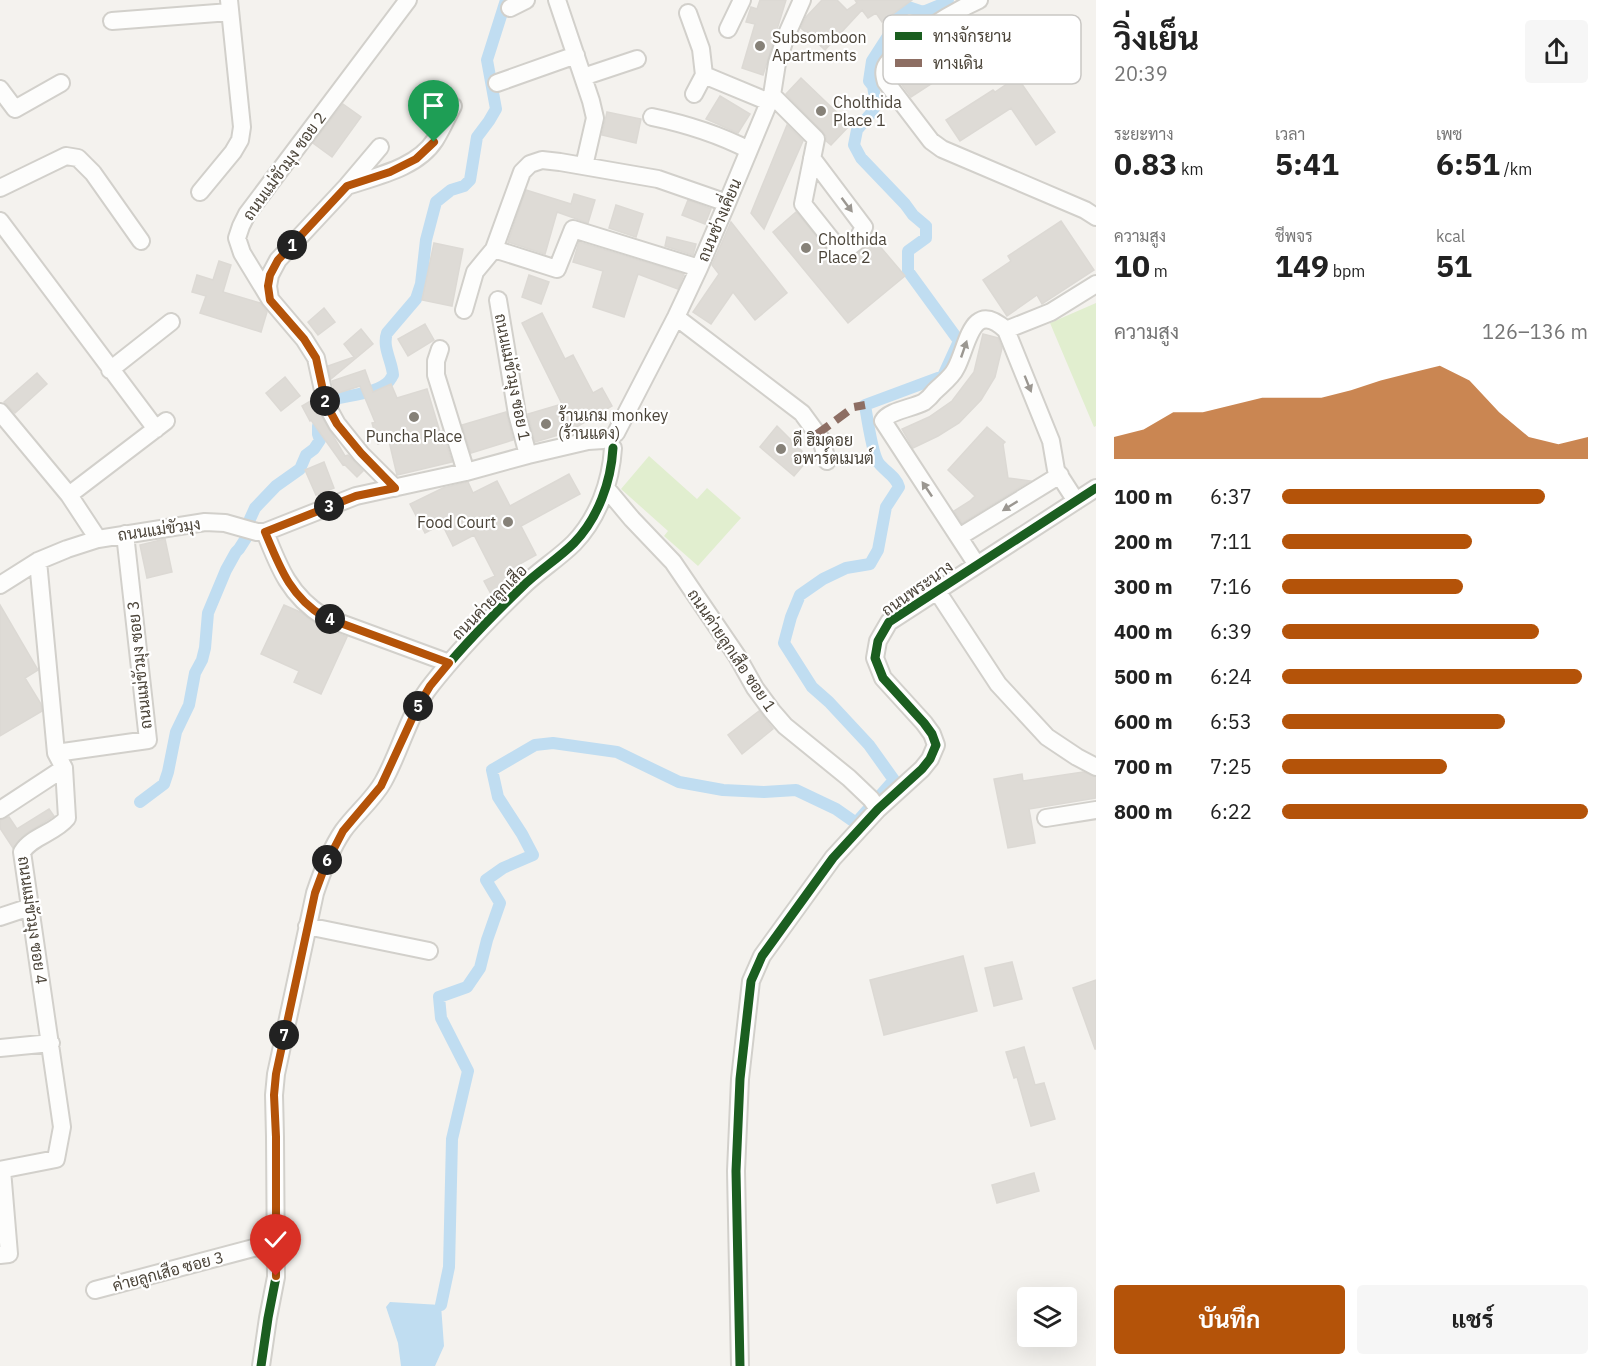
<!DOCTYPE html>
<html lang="th">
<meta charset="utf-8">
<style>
body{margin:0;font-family:"IBM Plex Sans",Sarabun,sans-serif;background:#f6f6f6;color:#222;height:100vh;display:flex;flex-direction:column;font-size:22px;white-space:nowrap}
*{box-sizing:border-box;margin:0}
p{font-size:20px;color:#767676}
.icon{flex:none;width:33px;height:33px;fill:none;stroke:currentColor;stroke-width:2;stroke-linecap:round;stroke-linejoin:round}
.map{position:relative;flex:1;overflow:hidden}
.side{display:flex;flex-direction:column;background:#fff;width:510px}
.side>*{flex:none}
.controls{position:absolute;left:1017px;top:1287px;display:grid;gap:12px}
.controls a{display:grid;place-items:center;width:60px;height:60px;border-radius:6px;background:#fff;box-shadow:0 6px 24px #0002;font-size:30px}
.pin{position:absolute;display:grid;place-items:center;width:51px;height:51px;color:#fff;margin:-62px -26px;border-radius:50% 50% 50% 0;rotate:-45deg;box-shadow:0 0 6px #0007}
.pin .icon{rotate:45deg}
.km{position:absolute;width:30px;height:30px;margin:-15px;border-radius:50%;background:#222;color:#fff;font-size:16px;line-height:30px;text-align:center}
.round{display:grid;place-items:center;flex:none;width:63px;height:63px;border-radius:6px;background:#f6f6f6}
.overview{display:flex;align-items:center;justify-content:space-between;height:102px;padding:0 18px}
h1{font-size:33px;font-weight:700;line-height:45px}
.figures{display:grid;grid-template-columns:repeat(3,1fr);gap:9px;height:102px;padding:6px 18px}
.figures div{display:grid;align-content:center}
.figures b{font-size:30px;font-weight:700}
.figures small{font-size:16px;font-weight:400}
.figures p{font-size:16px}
.chart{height:168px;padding:12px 18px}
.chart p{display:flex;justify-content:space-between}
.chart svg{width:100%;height:108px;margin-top:6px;fill:#b45309;opacity:.7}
.action{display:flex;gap:12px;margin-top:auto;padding:12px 18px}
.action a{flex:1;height:69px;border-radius:6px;background:#b45309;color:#fff;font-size:24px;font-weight:700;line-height:69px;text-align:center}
.action a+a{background:#f6f6f6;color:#222}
ul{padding:0 18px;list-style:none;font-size:20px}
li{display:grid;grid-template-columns:96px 72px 1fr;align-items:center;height:45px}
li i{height:15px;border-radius:8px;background:#b45309}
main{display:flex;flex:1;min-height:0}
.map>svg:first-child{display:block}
</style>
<main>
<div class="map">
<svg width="1096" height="1366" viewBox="0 0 1096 1366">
<rect width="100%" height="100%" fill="#f4f2ee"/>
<path fill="#e1eecf" d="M1096,303V426L1094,427L1050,323Z
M649,456L697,499L707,488L741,518L698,566L664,536L668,531L621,489Z"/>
<path fill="#c0ddf1" d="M390,1302L441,1305L444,1346L435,1366H401L398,1343L386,1307Z"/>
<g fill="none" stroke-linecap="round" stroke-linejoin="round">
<path stroke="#c0ddf1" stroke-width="12" d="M249,526L250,519L255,508L276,486L300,469L306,455L314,449L320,440L318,434V426L326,417L328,408L334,399C349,396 375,393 387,383C390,381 391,378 393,375C392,361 382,347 387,333L416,299L421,284L426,240L436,202L451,190L464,186L470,180L477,137L489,121L496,109L487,60L506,0
M140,802L164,784L168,772L176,732L189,705L195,673L202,660L205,648L208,613L226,570L236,552L239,549L248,535
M441,1305L449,1267L452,1139L468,1071L441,1018L439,997L467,987L480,968L487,940L500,903L486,880L503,868L533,855L522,834L498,797L492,770L535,745L553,743L617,752L679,782L723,790L764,792L796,790L836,809L856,823L894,780L869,745L829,702L812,687L784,643L791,617L800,595L823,579L846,568L870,564L878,550L886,507L899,487C896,476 884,471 878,462C872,452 867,417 865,405L943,376L959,341L908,271V251L926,238V226L913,215L905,204L861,158L854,145L857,130L872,112L876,104L873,86L869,81L872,61L890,33L898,14L908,7L923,12L945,3L948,0"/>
</g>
<path fill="#dedbd6" stroke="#dcd9d4" stroke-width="1.5" d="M760,0H786L763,75L742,68L755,24L746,22L751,7L757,9Z
M822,0H837L847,10L857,3L855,0H912L882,22L876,13L868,18L862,10L825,50L801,28L806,17Z
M979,18L1007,61L987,75L974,56L911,97L896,77L895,72Z
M1017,77L1055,132L1036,145L1011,108L960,141L946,120L993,90L995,92Z
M801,78L850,125L831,145L826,141V136L823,132L786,94Z
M720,96L750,114L738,133L706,119Z
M343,104L361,117L332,157L313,143Z
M607,112L641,119L636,143L602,135Z
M787,125L803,141L764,229L751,213Z
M526,190L571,204L574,194L595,200L588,223L557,212L545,254L508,242Z
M688,200L711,209L705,224L682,215Z
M616,205L643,214L636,237L609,228Z
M796,212L838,262L843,263L848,261L863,250L872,237L905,276L848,323L773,232Z
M1061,221L1094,270L1042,304L1037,295L1007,316L983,280L1011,261L1008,256Z
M731,222L787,293L755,320L733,292L711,324L693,312L719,274L712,265Z
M667,237L696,244L693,255L665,246Z
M579,242L684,274L678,289L638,274L624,317L593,307L603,271L573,262Z
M434,243L463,249L452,306L422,300Z
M219,261L231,265L223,292L260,303L267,312L261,332L200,313L206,296L192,292L197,275L213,280Z
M529,275L549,282L541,304L522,297Z
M324,308L335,322L318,335L308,322Z
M542,313L565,359L573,355L593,393L602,388L612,406L568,432L535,442L528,414L562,404L522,323Z
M425,324L434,340L408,356L398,339Z
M361,329L373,344L331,379L328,366L354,357L344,344Z
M983,334L998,338L1002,348L995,377L981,400L959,423L938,436L913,448L902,429L929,417L952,401L974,372Z
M365,370L373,392L391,384L397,398L427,389L440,432L442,431L452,462L397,475L389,441L378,444L372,423L375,422L360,386L335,394L332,381Z
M37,373L47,384L15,413L4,402Z
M285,377L300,396L281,411L266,393Z
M314,399L317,409L345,456L348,455L363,471L357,477L344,464L343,465L311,420L310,421L302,406Z
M506,412L513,440L471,453L462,425Z
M777,426L802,451L801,458L806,462L794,476L760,447Z
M987,427L1005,442L1003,444L1008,478L1030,481L962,523L954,511L970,501L975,496L948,470Z
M324,462L334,488L316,495L305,470Z
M569,474L580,494L521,526L536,555L509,570L513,579L506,582L508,585L491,594L484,581L495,576L474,535L453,546L442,524L425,533L410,504L443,488L468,482L473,493L497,481L510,506Z
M165,539L172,572L147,578L140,545Z
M0,605L38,670L25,678L41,704L42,711L0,736Z
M284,605L300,612L320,627L347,637L321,694L294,682L299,671L261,654Z
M759,711L773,729L742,754L728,735Z
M1083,772L1096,777V798L1029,809L1035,843L1008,848L994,779L1022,774L1023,781Z
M49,809L54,816L25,834L13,848L0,828V820L9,817L17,829Z
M963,956L977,1011L884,1035L870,980Z
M1012,962L1022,999L994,1006L985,968Z
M1096,980V1049H1095L1073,988Z
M1024,1047L1035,1085L1044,1083L1055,1119L1031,1126L1017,1077L1014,1078L1006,1052Z
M1034,1173L1039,1191L997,1203L992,1185Z"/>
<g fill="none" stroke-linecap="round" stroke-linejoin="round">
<g stroke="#d2d0cb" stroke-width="20">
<path id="minor" d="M557,0L591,101L595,118L584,166
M979,0C953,12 903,41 887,64C883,70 884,75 886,82L931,141L942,149L1085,210L1096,217
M510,8L526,0
M688,13L701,49L704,75L694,94
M112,21L230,12
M728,29L742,0
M704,75L769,102
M583,77L637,59
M497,83L576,55
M0,89L15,109L61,83
M772,95L816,139L803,204L842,253L856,242L864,227L812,158
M652,117C686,124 718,134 749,150
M347,186C377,176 417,168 435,140C442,129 447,117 453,106
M0,188L66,156L78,158L93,173L141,241
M200,192L233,152L240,140L242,127L229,0
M0,221L156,429
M494,249L557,269L573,229L699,268
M270,299L268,286L270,275L278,260L347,186L380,147
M498,300L517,414L528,455
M464,310L475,272L494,249L522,172L530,164L542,160L560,162L658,179L727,203
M676,317L802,413L821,439L827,461
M1006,330L1051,312L1096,284
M440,349L436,361V375L466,472
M110,370L171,322
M0,412L69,495L98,539
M616,433L676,317L699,268L727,203L772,95L777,63L786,36L802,0
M395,488L361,454L337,424L326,404L316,358L304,339L270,299L242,253L237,238L241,226L247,214L408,0
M606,488L632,519L673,562L737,656L755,688L772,711L785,726L849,778L871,799L878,809
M69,495L166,421
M265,532C279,568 290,596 324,617L449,663
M959,537L1060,475
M977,565L883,421C888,411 913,408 924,402C928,399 931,396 934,392C941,385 952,377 956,368C968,346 971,298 1006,330L1051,441L1056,470L1076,501
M0,585L38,561L67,549L98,539L205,522L225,523L257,532H265L356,496L466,472L528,455L588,441L603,440
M937,591L998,684L1047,737L1077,757L1096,767
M56,753L148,740L125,534
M0,810L64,768
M1046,818L1096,810
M0,917L30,907
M307,926L429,951
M0,1048L51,1043
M0,1170L56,1159L62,1127L22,852C32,836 55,833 67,818L64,768L56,753L38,561
M0,1255L9,1254L2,1170
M95,1290L276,1242
M261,1366L268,1318L276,1277L275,1137L274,1095L276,1074L315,893C322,872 330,850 343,831C355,814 373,800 383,782C401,750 409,712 432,684C458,651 491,617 522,587C538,571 558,559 574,543C598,518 611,482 613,448
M740,1366L736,1171L740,1079L751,981L762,956L833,858L878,809L922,769L930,759L936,745L932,734L924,723L883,678L875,658L878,641L889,622L1096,488"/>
</g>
<use href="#minor" stroke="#fdfdfc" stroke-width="16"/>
<path stroke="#8d6e63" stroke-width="8" stroke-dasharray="15 8" stroke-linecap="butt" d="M817,434L854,407L865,405"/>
<g stroke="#fff" stroke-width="13">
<path id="cycleway" d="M261,1366L268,1318L276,1277L275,1137L274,1095L276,1074L315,893C322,872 330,850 343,831C355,814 373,800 383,782C401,750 409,712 432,684C458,651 491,617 522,587C538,571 558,559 574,543C598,518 611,482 613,448
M740,1366L736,1171L740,1079L751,981L762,956L833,858L878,809L922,769L930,759L936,745L932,734L924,723L883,678L875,658L878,641L889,622L1096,488"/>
</g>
<use href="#cycleway" stroke="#1b5e20" stroke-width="9"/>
</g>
<defs><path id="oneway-solid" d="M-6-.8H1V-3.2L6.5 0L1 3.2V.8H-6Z" transform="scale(1.5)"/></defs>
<g fill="#9b9791">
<use href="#oneway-solid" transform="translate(847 205) rotate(53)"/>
<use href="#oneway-solid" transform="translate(964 349) rotate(-71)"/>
<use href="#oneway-solid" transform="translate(1028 384) rotate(68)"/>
<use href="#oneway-solid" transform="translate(927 489) rotate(-124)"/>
<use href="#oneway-solid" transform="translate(1010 506) rotate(148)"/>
</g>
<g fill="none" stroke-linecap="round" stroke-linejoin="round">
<g stroke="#fff" stroke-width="12">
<path id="route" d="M276,1276V1137L274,1095L276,1074L315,893L325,866L343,831L381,786L417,708L430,686L449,663L324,617C290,596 280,568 265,532L356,496L395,488L361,453L337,424L326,404L316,358L304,339L270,300L268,286L270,275L278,260L347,186L390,172L416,159L434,142"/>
</g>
<use href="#route" stroke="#b45309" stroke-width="8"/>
</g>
<g fill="#868178" stroke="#fff" stroke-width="2">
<circle cx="760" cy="46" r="6"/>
<circle cx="821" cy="111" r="6"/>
<circle cx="806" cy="248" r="6"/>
<circle cx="414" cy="417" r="6"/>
<circle cx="546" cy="424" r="6"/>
<circle cx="781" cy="449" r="6"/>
<circle cx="508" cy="522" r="6"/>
</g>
<g text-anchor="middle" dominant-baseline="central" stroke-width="4.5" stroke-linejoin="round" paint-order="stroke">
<g font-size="16" fill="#4b4439" stroke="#fff" text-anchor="start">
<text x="772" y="37">Subsomboon<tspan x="772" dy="18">Apartments</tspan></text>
<text x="833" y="102">Cholthida<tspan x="833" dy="18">Place 1</tspan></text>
<text x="818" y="239">Cholthida<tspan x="818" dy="18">Place 2</tspan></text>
<text x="558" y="415">ร้านเกม monkey<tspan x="558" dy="18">(ร้านแดง)</tspan></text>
<text x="414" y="436" text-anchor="middle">Puncha Place</text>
<text x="793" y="440">ดี ฮิมดอย<tspan x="793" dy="18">อพาร์ตเมนต์</tspan></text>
<text x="496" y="522" text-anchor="end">Food Court</text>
</g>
<g font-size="16" fill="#4b4439" stroke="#fff">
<text transform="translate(284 166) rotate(-54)">ถนนแม่ขัวมุง ซอย 2</text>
<text transform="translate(719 220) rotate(-67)">ถนนช่างเคี่ยน</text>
<text transform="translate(513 377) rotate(79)">ถนนแม่ขัวมุง ซอย 1</text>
<text transform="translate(159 529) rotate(-8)">ถนนแม่ขัวมุง</text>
<text transform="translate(917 588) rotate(-35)">ถนนพระนาง</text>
<text transform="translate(489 602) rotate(-45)">ถนนค่ายลูกเสือ</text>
<text transform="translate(732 650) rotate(56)">ถนนค่ายลูกเสือ ซอย 1</text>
<text transform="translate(139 665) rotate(-96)">ถนนแม่ขัวมุง ซอย 3</text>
<text transform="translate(33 920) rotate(82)">ถนนแม่ขัวมุง ซอย 4</text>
<text transform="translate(168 1271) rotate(-15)">ค่ายลูกเสือ ซอย 3</text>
</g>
</g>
<rect x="883" y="15" width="198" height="69" rx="9" fill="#fff" stroke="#c9c7c4" stroke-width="1.5"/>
<rect x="895" y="32" width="27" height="8" fill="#1b5e20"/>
<rect x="895" y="59" width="27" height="8" fill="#8d6e63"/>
<g font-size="16" fill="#4b4439">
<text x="933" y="42">ทางจักรยาน</text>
<text x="933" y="69">ทางเดิน</text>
</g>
</svg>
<div class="controls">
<a><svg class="icon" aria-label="layers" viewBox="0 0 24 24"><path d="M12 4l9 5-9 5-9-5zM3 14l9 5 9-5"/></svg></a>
</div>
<div class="pin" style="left:434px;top:142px;background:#1e9e55"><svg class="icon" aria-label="arrive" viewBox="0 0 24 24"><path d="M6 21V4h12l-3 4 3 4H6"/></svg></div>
<div class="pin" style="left:276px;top:1276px;background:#d93025"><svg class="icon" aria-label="check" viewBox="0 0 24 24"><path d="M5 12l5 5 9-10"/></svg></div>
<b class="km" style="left:292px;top:245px">1</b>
<b class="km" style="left:325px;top:401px">2</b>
<b class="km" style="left:329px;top:506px">3</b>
<b class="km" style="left:330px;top:619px">4</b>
<b class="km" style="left:418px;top:706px">5</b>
<b class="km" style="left:327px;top:860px">6</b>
<b class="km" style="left:284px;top:1035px">7</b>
</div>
<section class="side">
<div class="overview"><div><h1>วิ่งเย็น</h1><p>20:39</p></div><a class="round"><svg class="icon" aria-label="share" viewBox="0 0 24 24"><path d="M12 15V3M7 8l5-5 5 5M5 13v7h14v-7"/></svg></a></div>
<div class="figures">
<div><p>ระยะทาง</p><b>0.83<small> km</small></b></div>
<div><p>เวลา</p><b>5:41</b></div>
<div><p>เพซ</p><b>6:51<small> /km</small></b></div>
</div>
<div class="figures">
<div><p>ความสูง</p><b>10<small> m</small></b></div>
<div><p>ชีพจร</p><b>149<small> bpm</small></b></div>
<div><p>kcal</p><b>51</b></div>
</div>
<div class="chart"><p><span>ความสูง</span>126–136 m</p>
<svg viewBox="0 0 160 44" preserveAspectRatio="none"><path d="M0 44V35L10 32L20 25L30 25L40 22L50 19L60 19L70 19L80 16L90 12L100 9L110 6L120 12L130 25L140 35L150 38L160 35V44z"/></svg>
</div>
<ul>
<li><b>100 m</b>6:37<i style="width:86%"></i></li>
<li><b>200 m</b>7:11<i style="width:62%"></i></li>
<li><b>300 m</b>7:16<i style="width:59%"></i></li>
<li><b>400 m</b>6:39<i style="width:84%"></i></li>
<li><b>500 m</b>6:24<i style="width:98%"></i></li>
<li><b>600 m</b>6:53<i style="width:73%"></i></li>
<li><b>700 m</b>7:25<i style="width:54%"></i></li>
<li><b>800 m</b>6:22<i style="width:100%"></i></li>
</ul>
<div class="action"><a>บันทึก</a><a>แชร์</a></div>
</section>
</main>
